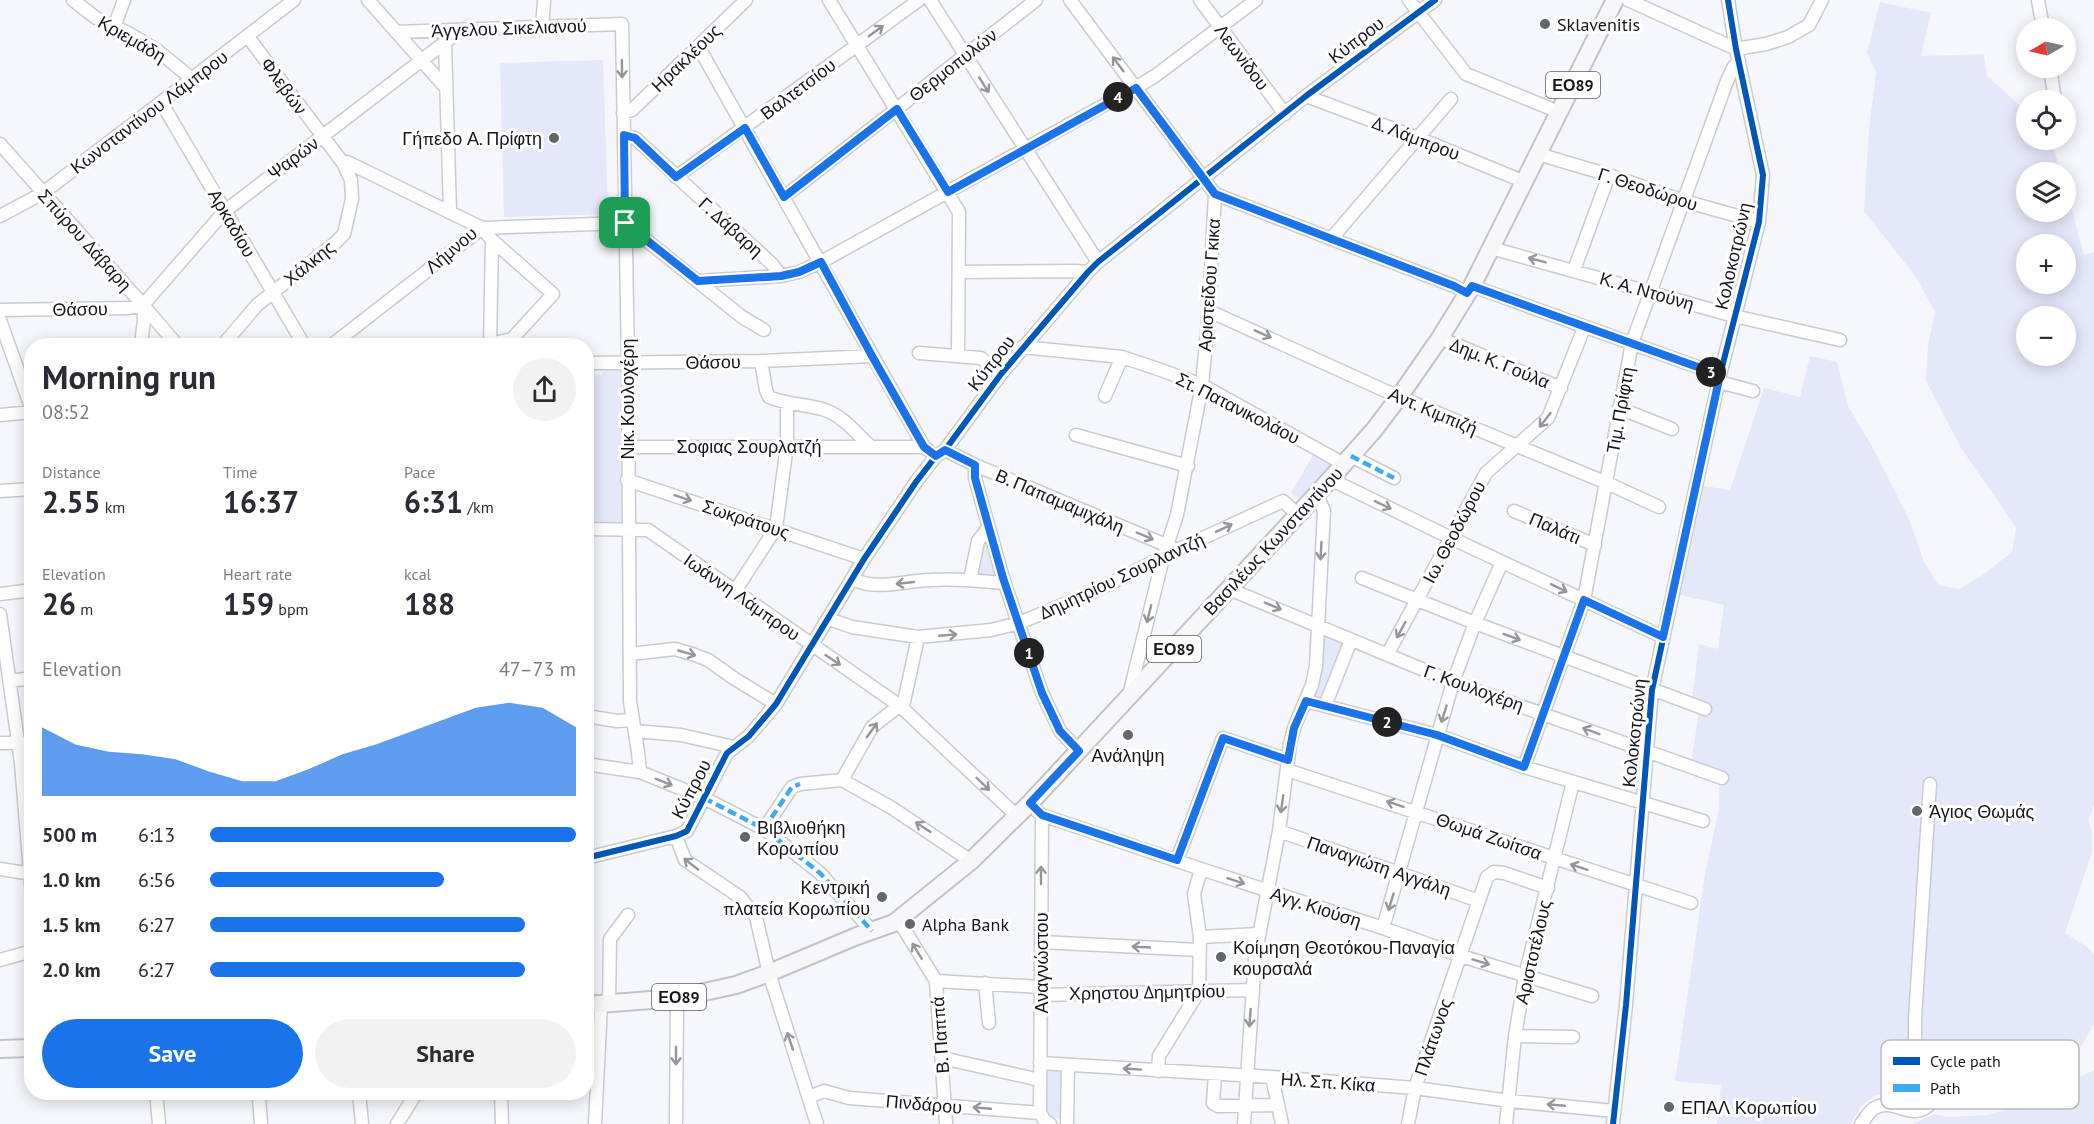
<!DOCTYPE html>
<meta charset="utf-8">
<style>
body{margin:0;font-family:"PT Sans",sans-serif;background:#f2f2f3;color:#2b2b33;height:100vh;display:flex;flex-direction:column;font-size:22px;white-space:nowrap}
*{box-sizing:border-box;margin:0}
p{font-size:20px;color:#7c7c81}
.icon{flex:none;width:33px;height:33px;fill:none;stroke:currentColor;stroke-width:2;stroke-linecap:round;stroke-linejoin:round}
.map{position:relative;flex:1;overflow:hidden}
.details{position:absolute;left:24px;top:338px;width:570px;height:762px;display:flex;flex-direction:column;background:#fff;border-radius:24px;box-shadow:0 3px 15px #0003}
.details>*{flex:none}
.needle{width:39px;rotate:261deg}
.controls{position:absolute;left:2016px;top:18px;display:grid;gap:12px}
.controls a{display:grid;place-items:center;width:60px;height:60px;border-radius:50%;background:#fff;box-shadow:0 3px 15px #0003;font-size:30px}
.pin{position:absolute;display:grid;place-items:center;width:51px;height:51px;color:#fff;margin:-26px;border-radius:12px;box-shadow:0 3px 9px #0006}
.km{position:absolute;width:30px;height:30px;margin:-15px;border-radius:50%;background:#222;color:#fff;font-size:16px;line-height:30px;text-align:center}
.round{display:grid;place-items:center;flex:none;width:63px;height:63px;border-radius:32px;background:#f2f2f3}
.head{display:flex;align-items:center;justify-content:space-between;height:102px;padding:0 18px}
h1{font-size:33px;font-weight:700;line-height:45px}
.stats{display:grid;grid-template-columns:repeat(3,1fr);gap:9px;height:102px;padding:6px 18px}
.stats div{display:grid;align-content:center}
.stats b{font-size:30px;font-weight:700}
.stats small{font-size:16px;font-weight:400}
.stats p{font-size:16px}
.chart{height:168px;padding:12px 18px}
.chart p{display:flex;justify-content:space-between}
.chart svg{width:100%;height:108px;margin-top:6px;fill:#1a73e8;opacity:.7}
.primary-button{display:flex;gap:12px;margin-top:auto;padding:12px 18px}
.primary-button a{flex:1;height:69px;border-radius:36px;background:#1a73e8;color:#fff;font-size:24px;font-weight:700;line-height:69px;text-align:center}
.primary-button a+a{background:#f2f2f3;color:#2b2b33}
ul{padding:0 18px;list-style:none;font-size:20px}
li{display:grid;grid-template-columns:96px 72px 1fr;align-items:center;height:45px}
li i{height:15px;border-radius:8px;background:#1a73e8}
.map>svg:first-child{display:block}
</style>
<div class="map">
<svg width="2094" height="1124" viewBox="0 0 2094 1124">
<rect width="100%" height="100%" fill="#f6f7fc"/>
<path fill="#e5e7fa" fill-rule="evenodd" d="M1880,2L1931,13L1921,56L1984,54L1987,76L2026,111V140H2051L2061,172H2026V212H2066V189L2084,255L2094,252V806L2088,820C2094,833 2094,851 2088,864L2065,933L2090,949L2094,956V1024L2070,1065L2032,1087L1987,1100L1966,1105L1939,1099L1906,1104L1895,1096L1876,1095L1861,1106L1851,1124H1717L1721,1085L1675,1081L1705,874L1719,809V781L1690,771L1699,711L1691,707L1699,644L1718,649L1724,605L1680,595L1704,486L1730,490L1764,388L1800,397L1810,356L1837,362L1848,406L1873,448L1909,519L1924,562L1938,585L1959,589L1983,575L2012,552L2016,527L1961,448L1926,381L1928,345L1935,312L1916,277L1864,211L1869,130L1876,72L1867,53ZM2026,244H2066V284H2026ZM2026,316H2066V356H2026Z
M603,60L608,214L504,217L500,63Z
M620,369L622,523H587L586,375H601L605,370Z
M1316,450L1337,462L1301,501L1291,493Z
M990,531L1003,578L973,576Z
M1324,630L1351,640L1327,700L1312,696L1321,666Z
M1047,1069L1065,1071L1062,1119L1046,1116Z
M2094,1070V1124H1913L1933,1114L1948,1117L1988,1115L2028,1102L2081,1077Z"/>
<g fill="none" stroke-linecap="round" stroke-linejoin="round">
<g stroke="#cacbd2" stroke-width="15">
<path id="minor" d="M73,0L96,18L128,33L158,51L191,78
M368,0L446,88
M829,0L959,212L958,356
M930,0L1098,262
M1070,0L1215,194L1209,311L1202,385L1177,515L1163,558L1129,695
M1200,0L1285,114
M1409,0L1466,74L1559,112
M1628,0L1736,49L1766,44L1788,37L1809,25L1822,0
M2038,0L2043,28
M114,27L124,0
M542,28L544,0
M396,32L622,24L628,363L630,701L638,752L640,772
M445,43L450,212
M698,46L924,447
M2050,68L2055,100
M1306,96L1418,138L1525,182
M161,102L304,345
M623,113L632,110L746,0
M624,135L635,138L772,264L781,276
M0,144L143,305L144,320L141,345
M1538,154L1609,175L1684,201L1759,222
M343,163L347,162L482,228L492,240L490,345
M676,177L919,0
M1215,194L1454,286L1467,293
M784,197L1036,0
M0,216L43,193L294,0
M482,228L625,223L742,317L764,330
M1331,239L1451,99
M1491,248L1734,316L1840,340
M1574,270L1609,175
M959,272L1076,271L1088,272
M698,281L781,276L799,272L821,262L1135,88L1155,76L1256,0
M1472,286L1720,375
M143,305L225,211L461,30
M0,310L129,308L143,305L177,345
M1209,311L1399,397L1607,483L1659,507
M0,320L32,410
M1440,338L1561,388
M490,344L512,339L553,294L492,240
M223,345L257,305L334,244L344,234L352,199L351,180L343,163L248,37
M332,345L482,228
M1022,347L1122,357L1158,369L1202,385L1344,464
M919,353L981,358L1001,374
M761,361L872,356
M586,363L761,361L766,390L769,397C787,405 807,404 825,410C843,416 857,434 870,446
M1719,382L1753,391
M1105,396L1122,357
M1619,408L1672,429
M0,415L32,412
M1076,435L1188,466
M627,447H924L928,450
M945,450L975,465L1173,548
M1351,456L1394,478
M975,465V478L1003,578L1042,693L1060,731L1079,751
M1330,479L1451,538L1663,637
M627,480L864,559
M0,491L32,489
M1514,511L1595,545
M586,529L648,530L900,706L1017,816
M1362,578L1475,623L1705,709
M852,579C878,591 902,581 930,580C955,578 980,581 1005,583
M970,580L978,541L989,527
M1229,589L1453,682L1722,778
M735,591L776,528L787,445V403
M0,594L32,590
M0,614L21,763L32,897
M829,619L852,627L918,637L991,630L1019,623L1089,594L1177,550L1283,501L1298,515
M630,654L675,649L695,655L708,660L735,679L776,704
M1387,655L1486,473L1548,418L1584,328
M10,681L32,678
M1306,701L1437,735L1524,767L1703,821
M1325,706L1351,640
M586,716L617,721L632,720
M635,731L681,735L734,747
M0,743H32
M586,764L640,772L704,798L764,829L820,873L872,931
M1524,767L1584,600L1632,343L1727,81L1733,68L1739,61
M1287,770L1691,903
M842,780L872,727L904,702L918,637
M1037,811L1042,815L1040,1113L1045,1121L1050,1124
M1042,815L1201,869L1383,928L1461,956L1592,996
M764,829L792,787L800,784L842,780L892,808L971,861
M1279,831L1479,901
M676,836L685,860L740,897L756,917L769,973L817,1124
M586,858L676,836L687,831L727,753L749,736L776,704L864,559L916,482L936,456L945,450L1001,374L1088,272L1098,262L1306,96L1435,0
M1177,860L1223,738L1288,760
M0,869L32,874
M899,921L936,981L946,1124
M1383,928L1453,682L1475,623L1502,562
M1200,937L1258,934
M1041,942L1199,950
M0,960L32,951
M936,981L1041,987
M985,983L989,1023
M1041,995L1252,990
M609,1004L610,939L628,915
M1515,1036L1573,1037
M942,1058L1040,1080
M1040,1063L1272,1077L1415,1088L1510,1101L1614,1111
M1158,1071L1159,1056L1199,991L1200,937L1194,894L1201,869
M1215,1074L1213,1103L1218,1106L1278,1105
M1272,1077L1282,1124
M156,1092L159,1124
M359,1092L362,1124
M501,1092L502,1124
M259,1097L261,1124
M809,1097L824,1091L849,1098L1040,1113
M397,1124L417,1092
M595,1124L601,1005
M676,1124L677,998
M1067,1124L1068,1065
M1244,1124L1255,957L1279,831L1290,744L1294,728L1312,685L1316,666L1324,511L1317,494
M1408,1124L1415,1088L1487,877L1494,872L1504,873L1548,888
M1506,1124L1515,1036L1525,976L1573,782
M1613,1124L1626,1005L1652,690L1720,375L1759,222L1763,175L1736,49L1728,0
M1861,1124C1865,1119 1868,1113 1873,1109C1894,1095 1911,1124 1931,1103L1915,1051V1019L1930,784"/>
</g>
<g stroke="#c2c3ca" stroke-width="20">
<path id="major" d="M586,1005L677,998L736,985L769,973L857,936L894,923L971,861L1030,803L1317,494L1374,430L1399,397L1440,338L1472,286L1615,0
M0,1049L32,1048"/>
</g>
<use href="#minor" stroke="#fefeff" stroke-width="12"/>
<use href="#major" stroke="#f7f7fa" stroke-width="16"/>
<path stroke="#3fa9f5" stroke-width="4.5" stroke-dasharray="9 4.5" stroke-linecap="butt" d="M1351,456L1394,478
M704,798L764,829L820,873L872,931
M764,829L792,787L800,784"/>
<g stroke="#fff" stroke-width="10">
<path id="cycleway" d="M586,858L676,836L687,831L727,753L749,736L776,704L864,559L916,482L936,456L945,450L1001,374L1088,272L1098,262L1306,96L1435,0
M1613,1124L1626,1005L1652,690L1720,375L1759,222L1763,175L1736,49L1728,0"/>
</g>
<use href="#cycleway" stroke="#0057b8" stroke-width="6"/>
</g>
<defs><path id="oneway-shaft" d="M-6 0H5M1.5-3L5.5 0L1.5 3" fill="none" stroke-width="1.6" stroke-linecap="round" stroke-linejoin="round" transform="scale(1.5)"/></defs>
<g stroke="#959699">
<use href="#oneway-shaft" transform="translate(876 31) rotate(-36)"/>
<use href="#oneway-shaft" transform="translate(1118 64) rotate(-127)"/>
<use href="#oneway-shaft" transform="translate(622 69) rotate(89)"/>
<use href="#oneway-shaft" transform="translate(984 85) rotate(57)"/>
<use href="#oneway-shaft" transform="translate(1537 260) rotate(-165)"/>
<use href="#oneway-shaft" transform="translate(1263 334) rotate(24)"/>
<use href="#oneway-shaft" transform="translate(1545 420) rotate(128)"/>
<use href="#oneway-shaft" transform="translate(683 498) rotate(18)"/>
<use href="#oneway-shaft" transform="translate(1383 505) rotate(26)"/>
<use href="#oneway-shaft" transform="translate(1224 528) rotate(-25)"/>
<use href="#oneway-shaft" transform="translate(1145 536) rotate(23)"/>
<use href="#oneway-shaft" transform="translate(1321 551) rotate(93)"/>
<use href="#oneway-shaft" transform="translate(905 583) rotate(174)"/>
<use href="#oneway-shaft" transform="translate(1559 588) rotate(25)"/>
<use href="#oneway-shaft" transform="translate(1273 606) rotate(23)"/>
<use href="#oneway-shaft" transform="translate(1149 614) rotate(104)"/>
<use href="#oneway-shaft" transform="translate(1401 630) rotate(119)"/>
<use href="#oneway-shaft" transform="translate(948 635) rotate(-5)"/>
<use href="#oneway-shaft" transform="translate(1512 637) rotate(20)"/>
<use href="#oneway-shaft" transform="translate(687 653) rotate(16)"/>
<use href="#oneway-shaft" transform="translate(833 660) rotate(34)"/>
<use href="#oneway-shaft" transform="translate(1444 714) rotate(107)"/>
<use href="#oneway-shaft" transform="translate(872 730) rotate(-54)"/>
<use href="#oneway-shaft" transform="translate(1591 731) rotate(-159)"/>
<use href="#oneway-shaft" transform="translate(664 782) rotate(22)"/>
<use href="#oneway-shaft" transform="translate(983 784) rotate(44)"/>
<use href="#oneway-shaft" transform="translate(1282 804) rotate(98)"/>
<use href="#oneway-shaft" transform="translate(1395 804) rotate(-162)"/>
<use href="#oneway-shaft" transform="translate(923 827) rotate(-147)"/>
<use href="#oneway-shaft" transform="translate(691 864) rotate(-142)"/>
<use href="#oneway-shaft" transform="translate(1579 867) rotate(-162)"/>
<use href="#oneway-shaft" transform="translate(1041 875) rotate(-90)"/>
<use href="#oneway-shaft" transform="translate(1236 881) rotate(18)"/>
<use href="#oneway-shaft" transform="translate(1391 902) rotate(107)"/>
<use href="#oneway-shaft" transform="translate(1141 947) rotate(-177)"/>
<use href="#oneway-shaft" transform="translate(917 951) rotate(-121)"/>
<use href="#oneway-shaft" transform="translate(1481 962) rotate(17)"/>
<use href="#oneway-shaft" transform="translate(1250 1018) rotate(94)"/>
<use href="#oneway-shaft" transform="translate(790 1041) rotate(-109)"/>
<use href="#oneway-shaft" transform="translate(676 1056) rotate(90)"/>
<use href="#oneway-shaft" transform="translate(1132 1069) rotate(-176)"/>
<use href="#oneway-shaft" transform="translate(1556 1105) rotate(-175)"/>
<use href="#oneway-shaft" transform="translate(982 1108) rotate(-175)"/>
</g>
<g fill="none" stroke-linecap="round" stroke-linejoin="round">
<g stroke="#fff" stroke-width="12">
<path id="route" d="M1136,88L1215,194L1454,286L1467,293L1472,286L1720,375L1663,637L1584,600L1524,767L1437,735L1306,701L1294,728L1288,760L1223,738L1177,860L1042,815L1030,803L1079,751L1060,731L1042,693L1003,578L975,478V465L945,450L936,456L924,447L872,356L821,262L799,272L781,276L698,281L625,223L624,135L635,138L676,177L745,128L784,197L897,109L948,192Z"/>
</g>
<use href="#route" stroke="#1a73e8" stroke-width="8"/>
</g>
<g fill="#64656b" stroke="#fff" stroke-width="2">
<circle cx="1545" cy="24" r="6"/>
<circle cx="554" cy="138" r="6"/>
<circle cx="1128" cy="735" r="6"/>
<circle cx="1917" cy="811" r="6"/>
<circle cx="745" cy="837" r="6"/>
<circle cx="882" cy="897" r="6"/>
<circle cx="910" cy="924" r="6"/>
<circle cx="1221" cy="957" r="6"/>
<circle cx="1669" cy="1107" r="6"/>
</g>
<g text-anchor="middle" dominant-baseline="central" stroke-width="6" stroke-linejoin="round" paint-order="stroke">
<g fill="#fff" stroke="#5b5c61" stroke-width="1.5">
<rect x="1546" y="72" width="54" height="26" rx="4.5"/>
<rect x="1147" y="636" width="54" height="26" rx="4.5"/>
<rect x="652" y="984" width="54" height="26" rx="4.5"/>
</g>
<g font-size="16" font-weight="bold" fill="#15161d">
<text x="1573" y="85">ΕΟ89</text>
<text x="1174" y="649">ΕΟ89</text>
<text x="679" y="997">ΕΟ89</text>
</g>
<g font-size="18" fill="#15161d" stroke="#fff" text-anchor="start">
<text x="1557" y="24">Sklavenitis</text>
<text x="542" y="138" text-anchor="end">Γήπεδο Α. Πρίφτη</text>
<text x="1128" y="755" text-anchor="middle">Ανάληψη</text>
<text x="1929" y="811">Άγιος Θωμάς</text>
<text x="757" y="827">Βιβλιοθήκη<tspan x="757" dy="21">Κορωπίου</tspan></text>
<text x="870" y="887" text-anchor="end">Κεντρική<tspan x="870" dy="21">πλατεία Κορωπίου</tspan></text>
<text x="922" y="924">Alpha Bank</text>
<text x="1233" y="947">Κοίμηση Θεοτόκου-Παναγία<tspan x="1233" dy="21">κουρσαλά</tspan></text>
<text x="1681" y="1107">ΕΠΑΛ Κορωπίου</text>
</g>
<g font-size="18" fill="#15161d" stroke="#fff">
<text transform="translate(509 28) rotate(-2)">Άγγελου Σικελιανού</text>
<text transform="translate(132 39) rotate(30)">Κριεμάδη</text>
<text transform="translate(1356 40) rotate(-37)">Κύπρου</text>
<text transform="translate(1242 57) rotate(53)">Λεωνίδου</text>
<text transform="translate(686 58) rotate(-44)">Ηρακλέους</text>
<text transform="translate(953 65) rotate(-38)">Θερμοπυλών</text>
<text transform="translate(284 86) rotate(54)">Φλεβών</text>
<text transform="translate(798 89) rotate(-37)">Βαλτετσίου</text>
<text transform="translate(149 112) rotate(-37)">Κωνσταντίνου Λάμπρου</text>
<text transform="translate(1416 138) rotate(21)">Δ. Λάμπρου</text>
<text transform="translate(293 158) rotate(-37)">Ψαρών</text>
<text transform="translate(1648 189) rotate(18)">Γ. Θεοδώρου</text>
<text transform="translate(232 223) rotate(60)">Αρκαδίου</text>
<text transform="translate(731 227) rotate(42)">Γ. Δάβαρη</text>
<text transform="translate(85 240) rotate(48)">Σπύρου Δάβαρη</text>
<text transform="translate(451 250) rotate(-40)">Λήμνου</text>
<text transform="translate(1733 256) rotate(-77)">Κολοκοτρώνη</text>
<text transform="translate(309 263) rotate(-39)">Χάλκης</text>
<text transform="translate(1209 285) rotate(-86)">Αριστείδου Γκικα</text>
<text transform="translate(1647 291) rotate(16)">Κ. Α. Ντούνη</text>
<text transform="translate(80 309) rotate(-1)">Θάσου</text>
<text transform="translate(713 362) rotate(-1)">Θάσου</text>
<text transform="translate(991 363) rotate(-52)">Κύπρου</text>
<text transform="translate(1500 363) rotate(22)">Δημ. Κ. Γούλα</text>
<text transform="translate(627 399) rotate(-90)">Νικ. Κουλοχέρη</text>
<text transform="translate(1238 408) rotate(27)">Στ. Πατανικολάου</text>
<text transform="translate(1620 410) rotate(-80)">Τιμ. Πρίφτη</text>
<text transform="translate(1433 411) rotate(23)">Αντ. Κιμπιζή</text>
<text x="749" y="446">Σοφιας Σουρλατζή</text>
<text transform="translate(1060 501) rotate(23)">Β. Παπαμαμιχάλη</text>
<text transform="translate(746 519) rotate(18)">Σωκράτους</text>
<text transform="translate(1555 528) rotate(23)">Παλάτι</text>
<text transform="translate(1454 532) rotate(-62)">Ιω. Θεοδώρου</text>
<text transform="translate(1273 541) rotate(-47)">Βασιλέως Κωνσταντίνου</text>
<text transform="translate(1122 576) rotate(-25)">Δημητρίου Σουρλαντζή</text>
<text transform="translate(742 597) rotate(35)">Ιωάννη Λάμπρου</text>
<text transform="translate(1474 688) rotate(20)">Γ. Κουλοχέρη</text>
<text transform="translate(1634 733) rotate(-84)">Κολοκοτρώνη</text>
<text transform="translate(691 789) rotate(-62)">Κύπρου</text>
<text transform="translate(1489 836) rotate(19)">Θωμά Ζωίτσα</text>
<text transform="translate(1379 866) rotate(19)">Παναγιώτη Αγγάλη</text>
<text transform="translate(1316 907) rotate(18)">Αγγ. Κιούση</text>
<text transform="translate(1533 952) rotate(-77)">Αριστοτέλους</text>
<text transform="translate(1041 963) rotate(-90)">Αναγνώστου</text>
<text transform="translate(1147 992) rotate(-1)">Χρηστου Δημητρίου</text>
<text transform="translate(940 1035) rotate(-94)">Β. Παππά</text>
<text transform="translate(1433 1037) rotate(-71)">Πλάτωνος</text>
<text transform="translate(1328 1082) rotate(4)">Ηλ. Σπ. Κίκα</text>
<text transform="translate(924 1104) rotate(5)">Πινδάρου</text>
</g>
</g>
<rect x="1881" y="1040" width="198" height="69" rx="9" fill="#fff" stroke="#b9b9bb" stroke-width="1.5"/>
<rect x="1893" y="1057" width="27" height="8" fill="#0057b8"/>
<rect x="1893" y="1084" width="27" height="8" fill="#3fa9f5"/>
<g font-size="16" fill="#15161d">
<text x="1930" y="1067">Cycle path</text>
<text x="1930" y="1094">Path</text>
</g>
</svg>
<div class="controls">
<a><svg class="needle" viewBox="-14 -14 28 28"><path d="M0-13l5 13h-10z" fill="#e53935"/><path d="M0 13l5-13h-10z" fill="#7c7c81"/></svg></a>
<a><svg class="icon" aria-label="locate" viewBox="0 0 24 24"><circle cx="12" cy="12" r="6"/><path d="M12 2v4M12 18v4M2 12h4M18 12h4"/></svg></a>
<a><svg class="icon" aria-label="layers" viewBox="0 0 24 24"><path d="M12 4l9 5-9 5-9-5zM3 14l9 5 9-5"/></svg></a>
<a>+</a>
<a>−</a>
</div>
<div class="pin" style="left:625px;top:223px;background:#1e9e55"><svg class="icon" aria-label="arrive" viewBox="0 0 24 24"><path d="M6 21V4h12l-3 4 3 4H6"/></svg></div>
<b class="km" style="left:1029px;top:653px">1</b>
<b class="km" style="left:1387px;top:722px">2</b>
<b class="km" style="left:1711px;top:372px">3</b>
<b class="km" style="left:1118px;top:97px">4</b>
<section class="details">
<div class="head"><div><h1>Morning run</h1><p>08:52</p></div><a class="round"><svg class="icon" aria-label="share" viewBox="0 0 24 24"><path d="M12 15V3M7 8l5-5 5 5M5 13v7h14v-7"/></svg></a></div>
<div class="stats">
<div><p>Distance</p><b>2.55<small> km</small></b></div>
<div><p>Time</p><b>16:37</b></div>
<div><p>Pace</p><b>6:31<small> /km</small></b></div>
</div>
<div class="stats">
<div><p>Elevation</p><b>26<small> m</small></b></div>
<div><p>Heart rate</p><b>159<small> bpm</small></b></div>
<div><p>kcal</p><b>188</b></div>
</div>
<div class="chart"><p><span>Elevation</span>47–73 m</p>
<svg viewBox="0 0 160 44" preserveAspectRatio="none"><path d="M0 44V16L10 23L20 26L30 27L40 29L50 34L60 38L70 38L80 33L90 27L100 23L110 18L120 13L130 8L140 6L150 8L160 16V44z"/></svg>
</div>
<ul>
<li><b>500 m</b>6:13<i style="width:100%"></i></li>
<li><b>1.0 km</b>6:56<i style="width:64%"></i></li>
<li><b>1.5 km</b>6:27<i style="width:86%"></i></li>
<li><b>2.0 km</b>6:27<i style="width:86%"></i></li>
</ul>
<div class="primary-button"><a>Save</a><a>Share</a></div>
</section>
</div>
